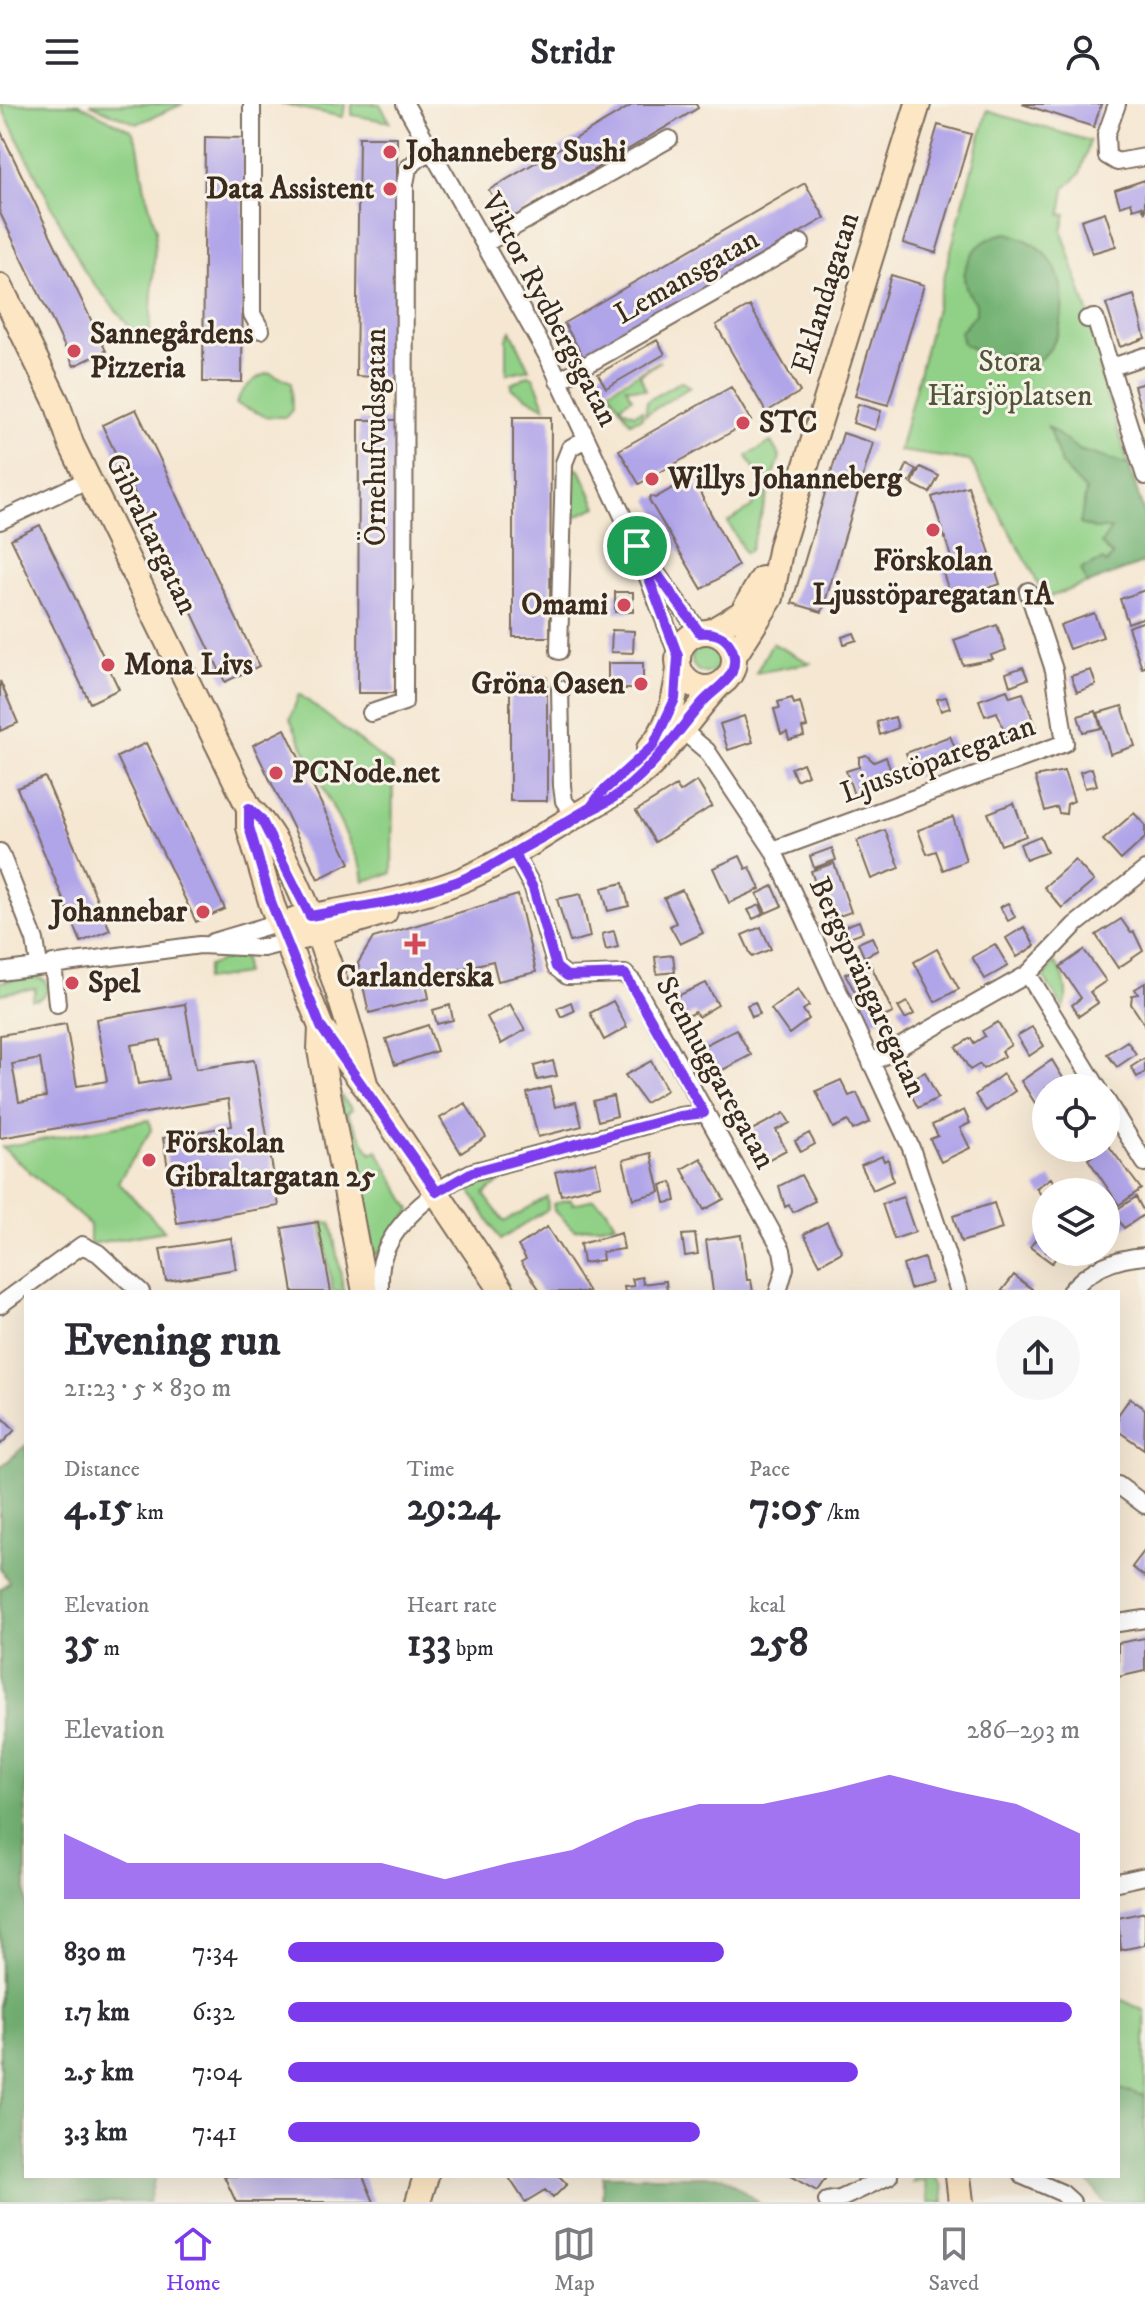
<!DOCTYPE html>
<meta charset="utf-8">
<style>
body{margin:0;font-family:"IM FELL DW Pica",serif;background:#f7f7f7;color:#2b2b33;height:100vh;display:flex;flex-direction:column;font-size:30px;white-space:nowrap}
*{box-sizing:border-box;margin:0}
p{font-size:26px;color:#7c7c81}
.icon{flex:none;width:44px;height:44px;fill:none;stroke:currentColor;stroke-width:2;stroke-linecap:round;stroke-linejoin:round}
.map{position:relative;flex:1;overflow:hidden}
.drawer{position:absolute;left:24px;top:1186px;width:1096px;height:888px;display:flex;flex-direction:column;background:#fff;border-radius:0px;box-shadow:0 8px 32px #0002}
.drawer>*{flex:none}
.controls{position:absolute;left:1032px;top:970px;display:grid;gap:16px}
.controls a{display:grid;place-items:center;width:88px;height:88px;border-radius:50%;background:#fff;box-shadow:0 8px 32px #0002;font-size:40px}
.pin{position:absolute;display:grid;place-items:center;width:68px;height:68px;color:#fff;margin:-34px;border:4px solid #fff;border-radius:50%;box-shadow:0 2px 8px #0007}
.round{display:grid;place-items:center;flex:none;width:84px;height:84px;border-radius:42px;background:#f7f7f7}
.headline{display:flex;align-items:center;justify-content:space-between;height:136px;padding:0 40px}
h1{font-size:44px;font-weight:700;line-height:60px}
.metrics{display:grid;grid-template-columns:repeat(3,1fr);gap:12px;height:136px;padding:8px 40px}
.metrics div{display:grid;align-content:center}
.metrics b{font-size:40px;font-weight:700}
.metrics small{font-size:22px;font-weight:400}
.metrics p{font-size:22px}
.chart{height:224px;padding:16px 40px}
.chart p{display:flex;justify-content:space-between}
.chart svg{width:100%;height:144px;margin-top:8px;fill:#7c3aed;opacity:.7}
ul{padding:0 40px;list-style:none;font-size:26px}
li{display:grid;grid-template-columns:128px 96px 1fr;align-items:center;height:60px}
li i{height:20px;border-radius:10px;background:#7c3aed}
header{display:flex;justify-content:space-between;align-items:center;height:104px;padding:0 40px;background:#fff;font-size:36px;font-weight:700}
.menu{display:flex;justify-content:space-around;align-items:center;height:112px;border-top:2px solid #e1e1e2;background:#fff;font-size:22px;color:#7c7c81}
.menu a{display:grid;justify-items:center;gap:4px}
.menu .on{color:#7c3aed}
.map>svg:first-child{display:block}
</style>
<header><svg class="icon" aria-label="menu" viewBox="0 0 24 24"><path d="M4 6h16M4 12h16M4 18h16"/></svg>Stridr<svg class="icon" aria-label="person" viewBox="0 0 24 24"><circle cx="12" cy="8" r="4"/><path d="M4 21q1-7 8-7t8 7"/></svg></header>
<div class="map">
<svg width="1145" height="2098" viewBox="0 0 1145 2098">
<rect width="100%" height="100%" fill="#f7f3e8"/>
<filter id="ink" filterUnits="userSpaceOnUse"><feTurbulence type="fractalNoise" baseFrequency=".0125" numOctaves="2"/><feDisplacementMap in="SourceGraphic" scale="16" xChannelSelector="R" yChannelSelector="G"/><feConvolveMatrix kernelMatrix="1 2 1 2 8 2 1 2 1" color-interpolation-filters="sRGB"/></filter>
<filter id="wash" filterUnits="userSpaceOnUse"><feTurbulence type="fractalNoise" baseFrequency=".006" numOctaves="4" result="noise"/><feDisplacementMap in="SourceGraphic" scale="32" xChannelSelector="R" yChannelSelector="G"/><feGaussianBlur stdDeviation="1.8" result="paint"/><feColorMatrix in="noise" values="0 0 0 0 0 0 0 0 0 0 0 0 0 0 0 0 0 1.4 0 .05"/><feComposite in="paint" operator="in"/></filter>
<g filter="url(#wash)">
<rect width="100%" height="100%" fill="#f5e7d2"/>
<path fill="#91d187" stroke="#667e52" stroke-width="2" d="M0,0H79L132,27L138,41L145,86L156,125L149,238L129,222L86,170Z
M90,0H183L137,20Z
M281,0H345L343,13Z
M352,0H380L390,18L352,11Z
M987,7L1090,37L1080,70L1065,84L1061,111L1066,110L1062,127L1102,252L1099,266L1145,413V458L1044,495L1032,467L970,357L899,347Z
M511,226L529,265L507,270V234Z
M660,257L640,271L646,286L626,283L632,294L620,301L623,305L634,310L642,306V314L630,318L609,286Z
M270,269L291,278L292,306L286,313H268L236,300C239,288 257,270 270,269Z
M529,271L534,274L546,304L511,284V280Z
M681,277L690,283L645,311L647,297Z
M771,338L780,353L750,446L745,449L728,418L752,403L754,396L767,388L747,352Z
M575,365L580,366L597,403L568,416L570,370Z
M772,539L810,559L756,569Z
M692 555a14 14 0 1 1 28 0a14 14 0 1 1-28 0Z
M299,590L393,663L392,769L364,777L362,764L290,615Z
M229,854H244L245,870L205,876L208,862Z
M1054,858C1065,869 1069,890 1064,905L1044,874Z
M33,872L45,876L48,883C48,890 39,897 32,896L36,884L0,890V878Z
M339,990L352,1005L347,1009L371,1049L377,1046L411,1106L377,1151L367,1147Z
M149,1016L151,1026L118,1078L165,1127L90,1140V1121L2,1043Z
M521,1062L484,1090L504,1118L547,1093L548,1105L500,1136L468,1082L473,1077Z
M571,1095L573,1100L594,1095L607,1106L615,1120L574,1126L554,1106L553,1100Z
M321,1118L331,1119L344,1188H333Z
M1118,1889L1120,1895L1145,1907V1992L1118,1985Z
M916,2072L936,2073L942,2082L944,2098H929L925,2077L912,2079Z"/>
<path fill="#74b374" stroke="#586e49" stroke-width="2" d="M1008,129C1026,135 1039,141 1050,156C1071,184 1066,248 1030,260L1006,249L992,254L963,240L960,228L976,210V199C948,171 975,132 1008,129Z
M1048,323L1079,346L1129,361L1145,413V458L1087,480L1081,465L1103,456L1106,459L1113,452L1101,440L1111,425H1094L1080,420L1086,387L1062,362Z
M26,1341V2072H155L149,2098H0V1485L9,1478L0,1464V1364Z
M1118,1985L1145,1992V2098H1104L1084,2072H1118Z
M603,2072H722L758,2098H602Z"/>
<g id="blocks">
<path fill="#b1a5e9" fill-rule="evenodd" d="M634,0H696L698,4L507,117L489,86Z
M1022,0H1101L1094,23Z
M938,21L971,30L936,149L903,139Z
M0,26L106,247L74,262L0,109Z
M205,33L244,34L242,278H203Z
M359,33H397V274L356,272Z
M1145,76V109L1142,102L1133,105L1131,98L1120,102L1115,86Z
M805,79L825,114L584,254L564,219Z
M1105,108L1116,142L1092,149L1081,116Z
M891,171L924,181L888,301L855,292Z
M1134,191L1145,234L1120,243L1106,200Z
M750,202L800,288L766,308L716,221Z
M657,236L665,250L606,284L598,270Z
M1145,279V316H1144L1134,282Z
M731,283L751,317L639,380L619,346Z
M858,300L881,307L875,326L853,319Z
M136,305L259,562L225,578L102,321Z
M513,313H551L550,533H513Z
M359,316H396L395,589H358Z
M843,329L873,339L822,508L792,499Z
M907,361L917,366L910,378L901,374Z
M920,363L939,372L930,389L912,380Z
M686,372L692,373L738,462L702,485L649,396L651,392L655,394L681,379Z
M968,382L1000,480L952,496L942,466L952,463L950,450L932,393Z
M40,421L119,585L90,599L11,435Z
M1145,486V513L1128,519L1120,495Z
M615,488H633V508H615Z
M1094,509L1103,533L1069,545L1060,521Z
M1145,517V563L1142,564L1128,523Z
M997,521L1006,546L991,551L993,555L963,561L954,536Z
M612,526L634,527L633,549L611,548Z
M854,529L857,536L844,540L842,533Z
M608,559H643V585H608Z
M1023,563L1028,575L1010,582L1006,569Z
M1091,566L1096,581L1077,588L1071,572Z
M510,573H547V697H510Z
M0,577L18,619L0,627Z
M1007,586L1010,593L1023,589L1037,627L1008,637L997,608L985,612L979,596Z
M946,593L950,604L941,607L937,595Z
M792,594L794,600L800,598L807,623L802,624L804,632L789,636L787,628L781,630L774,605L780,604L778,598Z
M1122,602L1135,642L1110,650L1098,609Z
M1096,607L1101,624L1083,628L1078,612Z
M744,612L753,638L728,646L720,620Z
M895,613L898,624L880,631L877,618Z
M285,625L350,759L318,775L253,641Z
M950,632L960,655L915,673L906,649Z
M146,639L225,805L196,818L117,653Z
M866,651L874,658L886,653L894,677L854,691L846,667L859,663V653Z
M803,659L808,671L796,676L791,664Z
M1092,664L1097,681L1085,684L1080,668Z
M1064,667L1074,697L1067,700L1066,710L1059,709L1057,703L1045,707L1035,673Z
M45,673L110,826L81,838L17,684Z
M697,677L712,702L655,738L636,707L676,682L680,688Z
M1014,699L1026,732L1001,741L988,709Z
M1134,709L1145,721V734L1121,756L1103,736Z
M953,713L966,757L943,766L936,747L927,750L918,726Z
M885,726L900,764L871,775L857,737Z
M1040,732L1047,748L1026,756L1020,740Z
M832,744L836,756L814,764L810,752Z
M740,752L746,765L750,763L760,785L729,799L713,764Z
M1075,756L1094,777L1062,804L1044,783Z
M834,759L851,808L828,816L811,767Z
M623,779L629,802L608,807L602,784Z
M773,782L782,802L766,809L757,790Z
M682,786L703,829L680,840L670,822L676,819L664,794Z
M581,790L590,833L570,838L557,795Z
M518,791L536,868L498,877L493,857L425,873L429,894L369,909L358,859L373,834Z
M1008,799L1015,813L1008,817L1000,803Z
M760,801L764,810L753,815L748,806Z
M1121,815L1131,829L1134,828L1143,847L1118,864L1096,831Z
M859,817L863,828L841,836L837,825Z
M761,823L771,845L752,853L742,831Z
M1024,823L1035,842L1017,853L1006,834Z
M614,827L618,843L606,846L602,830Z
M872,833L878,846L864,853L858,839Z
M995,840L1008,862L985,875L972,853Z
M937,845L959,885L935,898L914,858Z
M1084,846L1106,877L1090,888L1098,899L1079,912L1072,901L1081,894L1060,863Z
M673,851L675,868L657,870L655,853Z
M870,859L893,909L872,918L845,870Z
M706,879L718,901L698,913L695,908L684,914L673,894Z
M1145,879V921L1131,900L1132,891L1138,890L1135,885Z
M798,885L809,902L803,906L809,915L789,930L771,905Z
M613,897L627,923L604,936L590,909Z
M571,898L574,907L561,913L557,904Z
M755,898L760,910L752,913L747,901Z
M907,898L914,910L905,915L898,903Z
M185,900L196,965L254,956L279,1102L177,1119L163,1034L232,1022L228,995L0,1034V931L66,920L77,982L90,980L107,977L96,915ZM161,936L168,975L138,980L131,941ZM40,955L46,993L19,998L12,960Z
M510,900L525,926L501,940L487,913Z
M450,901L453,916L437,920L433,906Z
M998,918L1011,941L1002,947L1005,952L983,965L980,960L970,966L956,943L971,934L974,939L985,932L982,927Z
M428,921L437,947L395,961L386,935Z
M1032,923L1044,942L1029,952L1017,932Z
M736,925L751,951L715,970L701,943Z
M1127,937L1136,950L1117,963L1107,950Z
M1145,954V968L1137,973L1131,963Z
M1052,956L1066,979L1058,984H1046V991L1035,999L1021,977Z
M553,957L557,972L537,976L534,962Z
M651,957L667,986L645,999L625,971Z
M925,968L938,994L918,1004L905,978Z
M1003,970L1015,987L986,1007L975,991Z
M841,976L849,992L857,989L870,1018L853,1026L848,1017L833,1024L816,987Z
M550,983L555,1003L576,998L582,1022L538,1033L527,989Z
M613,992L617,1012L598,1017L593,997Z
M465,999L486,1033L461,1049L440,1014Z
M964,1006L970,1019L960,1024L970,1044L941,1058L930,1035L938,1032L932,1021Z
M784,1009L790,1019L776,1026L786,1046L764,1058L748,1028Z
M809,1029L815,1040L801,1048L795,1037Z
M1108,1041L1141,1085L1119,1101L1088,1055Z
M651,1049L660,1088L633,1095L623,1056Z
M882,1052L884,1057L888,1055L893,1077L873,1086L861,1061Z
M701,1054L724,1095L704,1106L682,1065Z
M596,1058L601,1081L561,1091L555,1068Z
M801,1071L815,1097L793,1108L789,1101L785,1103L779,1082Z
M1051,1074L1056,1082L1042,1092L1036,1084Z
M672,1078L676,1097L665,1099L661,1081Z
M903,1093L915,1128L894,1135L882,1100Z
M1136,1093L1145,1110L1124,1124L1113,1108Z
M994,1099L1002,1125L961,1138L953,1112Z
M318,1118L331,1188H293L282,1124Z
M827,1118L842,1148L820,1160L804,1130Z
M1046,1122V1148H1060L1052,1159L1030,1143Z
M547,1123L589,1188H541L530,1171L521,1158L526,1155L518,1142Z
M621,1129L624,1145L602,1148L603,1156L583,1159L580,1140Z
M695,1130L698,1150L685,1152L682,1131Z
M741,1131L747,1176H751L753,1188H713L706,1136Z
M231,1134L236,1165L166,1177L160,1145Z
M924,1154L931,1179L910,1185L903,1161Z
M1014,1171L1032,1185L1030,1188H1001Z
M642,1173L643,1180L666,1177L667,1188H625L624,1183L634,1182L632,1175Z
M1130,1294L1145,1305L1144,1345L1118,1327V1311Z
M0,1311L15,1326L0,1341Z
M1145,1446V1473L1132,1463Z
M1145,1534V1567L1118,1573V1539Z
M1145,1808V1841L1121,1846L1118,1814Z
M224,2072H363L374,2098H236Z
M508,2072H559L567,2080L553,2094L545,2086L525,2098Z
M790,2072H827L817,2087Z"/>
</g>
</g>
<g filter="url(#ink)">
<use href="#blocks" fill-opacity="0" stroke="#7c6c5d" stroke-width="2"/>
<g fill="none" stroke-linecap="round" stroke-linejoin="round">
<g stroke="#7c6c5d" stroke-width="20">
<path id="street" d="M252,0V210L261,226
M405,0L547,251L637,442L700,529
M1117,0L1106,31L1107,52L1117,58L1145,53
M486,139L669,35
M1087,215L1095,214L1145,372
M1112,263L1145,252
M558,277L801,139
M0,417L89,375
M641,455L678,552
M559,547L564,359L570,344L585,335
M560,585L562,682L564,697L577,714
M371,609L404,598L405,80L408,64L431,44
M682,626L707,647L773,746L911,1044L959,1188
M773,746L1065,639L1054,566L1028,487
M0,748L35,836L39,861
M514,749L533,784L556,863L567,872L625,870L633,878L782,1146L785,1164L778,1188
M213,838L280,818
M53,859L57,900
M0,868L200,841L263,844L287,838
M1028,870L1098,984
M871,959L1028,870L1075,821L1145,766
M1106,996L1145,1059
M380,1188C380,1175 379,1162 384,1150C398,1114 438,1083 472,1068L680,1012L704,1009
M1070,1188C1088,1165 1116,1154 1145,1152
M0,1201L82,1141L98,1149L141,1188
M1118,1381L1145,1401
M1118,1519L1145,1515
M1118,1778L1145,1772
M1023,2072L1062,2089L1072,2098
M827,2097L840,2095L889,2072"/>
</g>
<g stroke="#7c6c5d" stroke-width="28">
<path id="secondary" d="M0,182L57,299L71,340L249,704C298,747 349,916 366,983
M678 556a28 28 0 1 1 56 0a28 28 0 1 1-56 0Z
M710,528L742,509L762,475
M734,552L771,494L781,442L918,0
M649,645C670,623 675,594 679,565
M249,704V723L272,801L321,923L366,983L503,1188
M296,815C349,805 407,797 457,778C505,759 546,728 591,703C614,690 631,680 651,661C676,637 694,607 718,582
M302,833L385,808
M321,923L320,946L365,1188
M958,2072L961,2098
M418,2098L426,2072"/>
</g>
<use href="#street" stroke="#fff" stroke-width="16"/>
<use href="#secondary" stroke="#fce6c4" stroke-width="24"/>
</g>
</g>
<g fill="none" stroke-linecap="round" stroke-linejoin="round" filter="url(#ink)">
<g stroke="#fff" stroke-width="16">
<path id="route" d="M637,442L678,552L675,595L653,642L601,689L591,703L486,765L456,778L394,797L310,812L261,715L249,704V723L272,801L321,923L437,1088L472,1068L680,1012L704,1009L625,870L567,872L556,863L533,784L514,749L569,719C583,709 599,703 613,694C650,669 674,632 702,599C711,588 727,580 732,568C735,560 735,551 731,543C725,531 712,528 700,529L637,442"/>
</g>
<use href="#route" stroke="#7c3aed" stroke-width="10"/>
</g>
<g fill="#d1495b" stroke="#f7f3e8" stroke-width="3">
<circle cx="390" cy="48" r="8"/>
<circle cx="390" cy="85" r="8"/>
<circle cx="74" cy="247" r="8"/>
<circle cx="743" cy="319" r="8"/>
<circle cx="652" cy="375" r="8"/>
<circle cx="933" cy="426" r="8"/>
<circle cx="624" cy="501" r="8"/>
<circle cx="108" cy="561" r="8"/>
<circle cx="641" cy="580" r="8"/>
<circle cx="276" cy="669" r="8"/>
<circle cx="203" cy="808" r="8"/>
<path d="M411 828h8v8h8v8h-8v8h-8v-8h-8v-8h8z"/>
<circle cx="72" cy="879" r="8"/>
<circle cx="149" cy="1056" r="8"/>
</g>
<g text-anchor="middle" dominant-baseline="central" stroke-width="6" stroke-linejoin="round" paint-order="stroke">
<g font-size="30" font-weight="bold" fill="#3b2a1e" stroke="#f7f3e8" text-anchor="start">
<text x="406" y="48">Johanneberg Sushi</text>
<text x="374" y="85" text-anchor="end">Data Assistent</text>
<text x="90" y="230">Sannegårdens<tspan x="90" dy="34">Pizzeria</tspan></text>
<text x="759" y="319">STC</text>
<text x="668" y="375">Willys Johanneberg</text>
<text x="933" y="457" text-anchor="middle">Förskolan<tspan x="933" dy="34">Ljusstöparegatan 1A</tspan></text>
<text x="608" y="501" text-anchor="end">Omami</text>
<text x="124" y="561">Mona Livs</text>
<text x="625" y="580" text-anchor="end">Gröna Oasen</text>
<text x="292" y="669">PCNode.net</text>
<text x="187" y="808" text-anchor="end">Johannebar</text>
<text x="415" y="873" text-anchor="middle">Carlanderska</text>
<text x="88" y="879">Spel</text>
<text x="165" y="1039">Förskolan<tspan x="165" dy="34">Gibraltargatan 25</tspan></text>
</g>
<g font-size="30" fill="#3b2a1e" stroke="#f7f3e8">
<text transform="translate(687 173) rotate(-30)">Lemansgatan</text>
<text transform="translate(826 189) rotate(-73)">Eklandagatan</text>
<text transform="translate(549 206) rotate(62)">Viktor Rydbergsgatan</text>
<text transform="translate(376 333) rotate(-90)">Örnehufvudsgatan</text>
<text transform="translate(151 430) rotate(64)">Gibraltargatan</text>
<text transform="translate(938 656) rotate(-20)">Ljusstöparegatan</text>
<text transform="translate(867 883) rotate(65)">Bergsprängaregatan</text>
<text transform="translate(715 969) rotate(61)">Stenhuggaregatan</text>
</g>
<g font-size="30" fill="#505438" stroke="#f7f3e8">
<text x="1010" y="258">Stora<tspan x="1010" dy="34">Härsjöplatsen</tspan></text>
</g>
</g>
</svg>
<div class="controls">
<a><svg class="icon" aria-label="locate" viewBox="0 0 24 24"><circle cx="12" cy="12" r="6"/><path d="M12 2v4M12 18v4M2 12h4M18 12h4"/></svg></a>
<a><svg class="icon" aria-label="layers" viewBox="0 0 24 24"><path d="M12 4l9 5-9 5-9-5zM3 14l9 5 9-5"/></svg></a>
</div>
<div class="pin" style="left:637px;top:442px;background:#1e9e55"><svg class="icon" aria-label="arrive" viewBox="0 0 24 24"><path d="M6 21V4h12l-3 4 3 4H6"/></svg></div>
<section class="drawer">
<div class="headline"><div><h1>Evening run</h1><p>21:23 · 5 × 830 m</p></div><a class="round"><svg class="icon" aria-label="share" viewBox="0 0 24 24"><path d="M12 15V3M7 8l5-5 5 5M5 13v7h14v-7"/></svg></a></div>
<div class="metrics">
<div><p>Distance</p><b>4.15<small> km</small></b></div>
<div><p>Time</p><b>29:24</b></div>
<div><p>Pace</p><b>7:05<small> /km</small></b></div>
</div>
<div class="metrics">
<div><p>Elevation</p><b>35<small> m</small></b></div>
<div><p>Heart rate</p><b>133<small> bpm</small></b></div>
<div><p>kcal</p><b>258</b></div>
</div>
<div class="chart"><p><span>Elevation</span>286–293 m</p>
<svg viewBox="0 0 160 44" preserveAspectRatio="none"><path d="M0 44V24L10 33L20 33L30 33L40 33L50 33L60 38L70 33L80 29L90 20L100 15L110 15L120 11L130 6L140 11L150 15L160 24V44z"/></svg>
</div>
<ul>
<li><b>830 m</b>7:34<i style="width:55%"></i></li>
<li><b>1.7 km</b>6:32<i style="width:99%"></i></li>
<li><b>2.5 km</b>7:04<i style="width:72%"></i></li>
<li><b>3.3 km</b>7:41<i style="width:52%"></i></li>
</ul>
</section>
</div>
<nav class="menu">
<a class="on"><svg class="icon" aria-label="home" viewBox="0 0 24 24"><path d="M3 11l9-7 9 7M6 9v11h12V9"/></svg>Home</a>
<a><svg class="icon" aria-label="map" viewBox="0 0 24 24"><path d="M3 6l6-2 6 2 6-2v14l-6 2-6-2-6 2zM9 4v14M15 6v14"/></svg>Map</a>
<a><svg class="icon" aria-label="saved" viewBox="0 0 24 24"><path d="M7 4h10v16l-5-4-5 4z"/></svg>Saved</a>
</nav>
